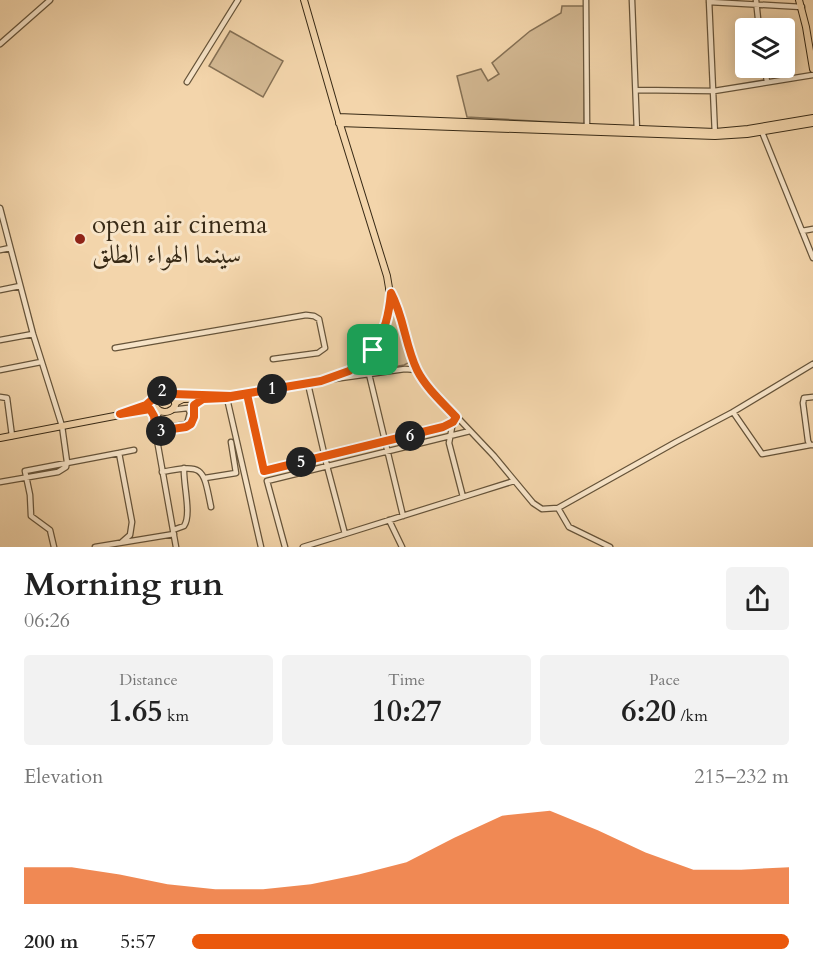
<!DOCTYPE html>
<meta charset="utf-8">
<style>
body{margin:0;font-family:Cardo,Amiri,serif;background:#f2f2f2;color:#222;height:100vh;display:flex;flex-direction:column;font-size:22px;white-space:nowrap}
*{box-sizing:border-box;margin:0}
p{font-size:20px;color:#767676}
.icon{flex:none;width:33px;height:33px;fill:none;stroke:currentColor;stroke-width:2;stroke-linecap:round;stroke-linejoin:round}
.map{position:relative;height:547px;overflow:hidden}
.sheet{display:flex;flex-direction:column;background:#fff;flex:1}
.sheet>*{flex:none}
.fabs{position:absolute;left:735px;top:18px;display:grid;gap:12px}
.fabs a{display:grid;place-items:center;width:60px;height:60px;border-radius:6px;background:#fff;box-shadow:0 3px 15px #0003;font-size:30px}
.pin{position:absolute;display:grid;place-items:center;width:51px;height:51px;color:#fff;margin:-26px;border-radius:12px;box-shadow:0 3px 9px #0006}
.km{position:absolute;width:30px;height:30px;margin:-15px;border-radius:50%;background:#222;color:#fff;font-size:16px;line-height:30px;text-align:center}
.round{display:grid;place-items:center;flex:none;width:63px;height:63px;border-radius:6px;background:#f2f2f2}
.head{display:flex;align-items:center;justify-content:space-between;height:102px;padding:0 24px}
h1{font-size:33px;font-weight:600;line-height:45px}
.stats{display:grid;grid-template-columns:repeat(3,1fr);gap:9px;height:102px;padding:6px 24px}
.stats div{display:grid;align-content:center;border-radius:6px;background:#f2f2f2;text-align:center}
.stats b{font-size:30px;font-weight:600}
.stats small{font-size:16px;font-weight:400}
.stats p{font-size:16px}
.chart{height:168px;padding:12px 24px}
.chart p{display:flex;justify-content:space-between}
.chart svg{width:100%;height:108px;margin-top:6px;fill:#ea580c;opacity:.7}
ul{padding:0 24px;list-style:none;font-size:20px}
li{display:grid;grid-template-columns:96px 72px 1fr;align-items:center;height:45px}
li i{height:15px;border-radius:8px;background:#ea580c}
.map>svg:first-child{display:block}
</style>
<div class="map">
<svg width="813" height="547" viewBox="0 0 813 547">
<rect width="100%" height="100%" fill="#f3d5ab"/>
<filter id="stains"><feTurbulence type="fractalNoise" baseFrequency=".00333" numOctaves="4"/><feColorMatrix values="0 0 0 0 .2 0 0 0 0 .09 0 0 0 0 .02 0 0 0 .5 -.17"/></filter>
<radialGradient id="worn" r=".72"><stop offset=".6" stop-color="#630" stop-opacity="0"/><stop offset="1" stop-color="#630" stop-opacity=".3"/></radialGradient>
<path fill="#d3b892" stroke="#857054" stroke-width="1.5" d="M562,6H585L584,124L467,117L457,76L481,69L488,81L499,74L492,63L530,31L561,13Z
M230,31L283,61L263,97L209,66Z
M395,310L397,311L410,362L404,365L371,371L367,368V363C374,354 382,345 387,334C390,326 390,316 395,310Z"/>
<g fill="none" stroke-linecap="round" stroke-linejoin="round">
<g stroke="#66543a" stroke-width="7">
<path id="minor" d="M586,0L587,127
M632,0L637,132
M709,0L715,135
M756,0L759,28
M709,2L802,7
M0,44L50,0
M765,68L767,82
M187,82L238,0
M637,90L714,91L813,75
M762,132L813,258
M0,208L33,334L62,426L67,462L66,467L58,472L0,482
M802,231L813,229
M0,250L10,248
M0,290L20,286
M391,293C406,322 408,355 425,383L494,456L533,503L542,509L558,508L676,442L733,412L813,364
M0,340L33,334
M115,348L306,315L314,316L319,319L325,348L318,353L273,359
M0,370L41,362
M369,374L403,516
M334,379L405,369L417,370
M308,384L327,466L345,534L463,497L449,443L453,422
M226,394L261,547
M247,394L265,471L385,442L443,427L453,422
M0,397L7,398L12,436
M813,397L804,398L803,403L808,441L810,445H813
M162,411L154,416V423L176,547
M733,412L762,454L810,445
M187,427L193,420L194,405L201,400
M157,431L158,429L187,424L190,413L188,408L170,410
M119,453L134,450
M162,472C204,464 203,467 211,507
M205,478L236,473L231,442
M463,497L514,481
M558,508L569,527L610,547
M389,520L402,547
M173,530L184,526C192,515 183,484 184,468
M54,547L50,530L31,516L30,495L25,471L119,453L132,522L130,535L122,542
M95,547L174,534
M285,547L267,481L470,431
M303,547L345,534"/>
</g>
<g stroke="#372915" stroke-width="8">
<path id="major" d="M799,0L806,27L813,69
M338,117L715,132L748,129L813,118
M339,123L715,136L747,134L813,123
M154 401a11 11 0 1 1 22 0a11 11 0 1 1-22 0Z
M175,403L183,399L226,398L231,396C245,394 258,391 272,389C291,386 313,385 331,379C376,364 397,321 387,276L338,118L304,0
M0,438L156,408"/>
</g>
<use href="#minor" stroke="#f7e4c8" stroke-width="4.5"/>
<use href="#major" stroke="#f3d5ab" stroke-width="6"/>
</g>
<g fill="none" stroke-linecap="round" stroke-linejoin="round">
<g stroke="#fff" stroke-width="12">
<path id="route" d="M373,350L366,358L349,371L321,381L231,396L173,394L162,391L146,405L120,414L150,409L154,416L156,434L158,431L186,427L191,424L194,417V405L203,399L226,398L247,394L264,471L443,427L453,422L456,417C443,403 426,388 417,370C405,345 404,317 391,293C389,314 385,332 373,350"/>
</g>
<use href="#route" stroke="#ea580c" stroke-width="8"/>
</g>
<circle fill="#8f2418" stroke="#f7e4c8" stroke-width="2" cx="80" cy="239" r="6"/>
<g text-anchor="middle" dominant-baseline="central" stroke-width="6" stroke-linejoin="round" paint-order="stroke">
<g font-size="26" fill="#372915" stroke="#f7e4c8" text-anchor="start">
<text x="92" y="224">open air cinema<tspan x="92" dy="30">سينما الهواء الطلق</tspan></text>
</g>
</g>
<rect width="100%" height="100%" filter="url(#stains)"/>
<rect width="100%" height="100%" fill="url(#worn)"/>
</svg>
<div class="fabs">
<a><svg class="icon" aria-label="layers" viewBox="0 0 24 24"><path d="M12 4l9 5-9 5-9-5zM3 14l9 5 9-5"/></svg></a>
</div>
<div class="pin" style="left:373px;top:350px;background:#1e9e55"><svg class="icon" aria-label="arrive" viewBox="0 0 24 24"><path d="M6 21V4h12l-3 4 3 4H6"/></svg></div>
<b class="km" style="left:272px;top:389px">1</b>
<b class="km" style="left:162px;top:391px">2</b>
<b class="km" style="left:161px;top:431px">3</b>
<b class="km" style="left:301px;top:462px">5</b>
<b class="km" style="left:410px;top:436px">6</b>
</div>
<section class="sheet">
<div class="head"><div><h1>Morning run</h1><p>06:26</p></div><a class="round"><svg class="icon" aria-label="share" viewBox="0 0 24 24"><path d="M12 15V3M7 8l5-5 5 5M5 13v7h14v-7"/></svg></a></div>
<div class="stats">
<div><p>Distance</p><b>1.65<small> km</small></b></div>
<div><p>Time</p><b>10:27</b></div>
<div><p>Pace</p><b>6:20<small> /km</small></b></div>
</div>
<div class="chart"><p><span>Elevation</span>215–232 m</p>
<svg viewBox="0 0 160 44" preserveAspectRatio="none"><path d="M0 44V29L10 29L20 32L30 36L40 38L50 38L60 36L70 32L80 27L90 17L100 8L110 6L120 14L130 23L140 30L150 30L160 29V44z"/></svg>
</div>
<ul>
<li><b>200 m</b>5:57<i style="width:100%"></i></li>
</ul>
</section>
